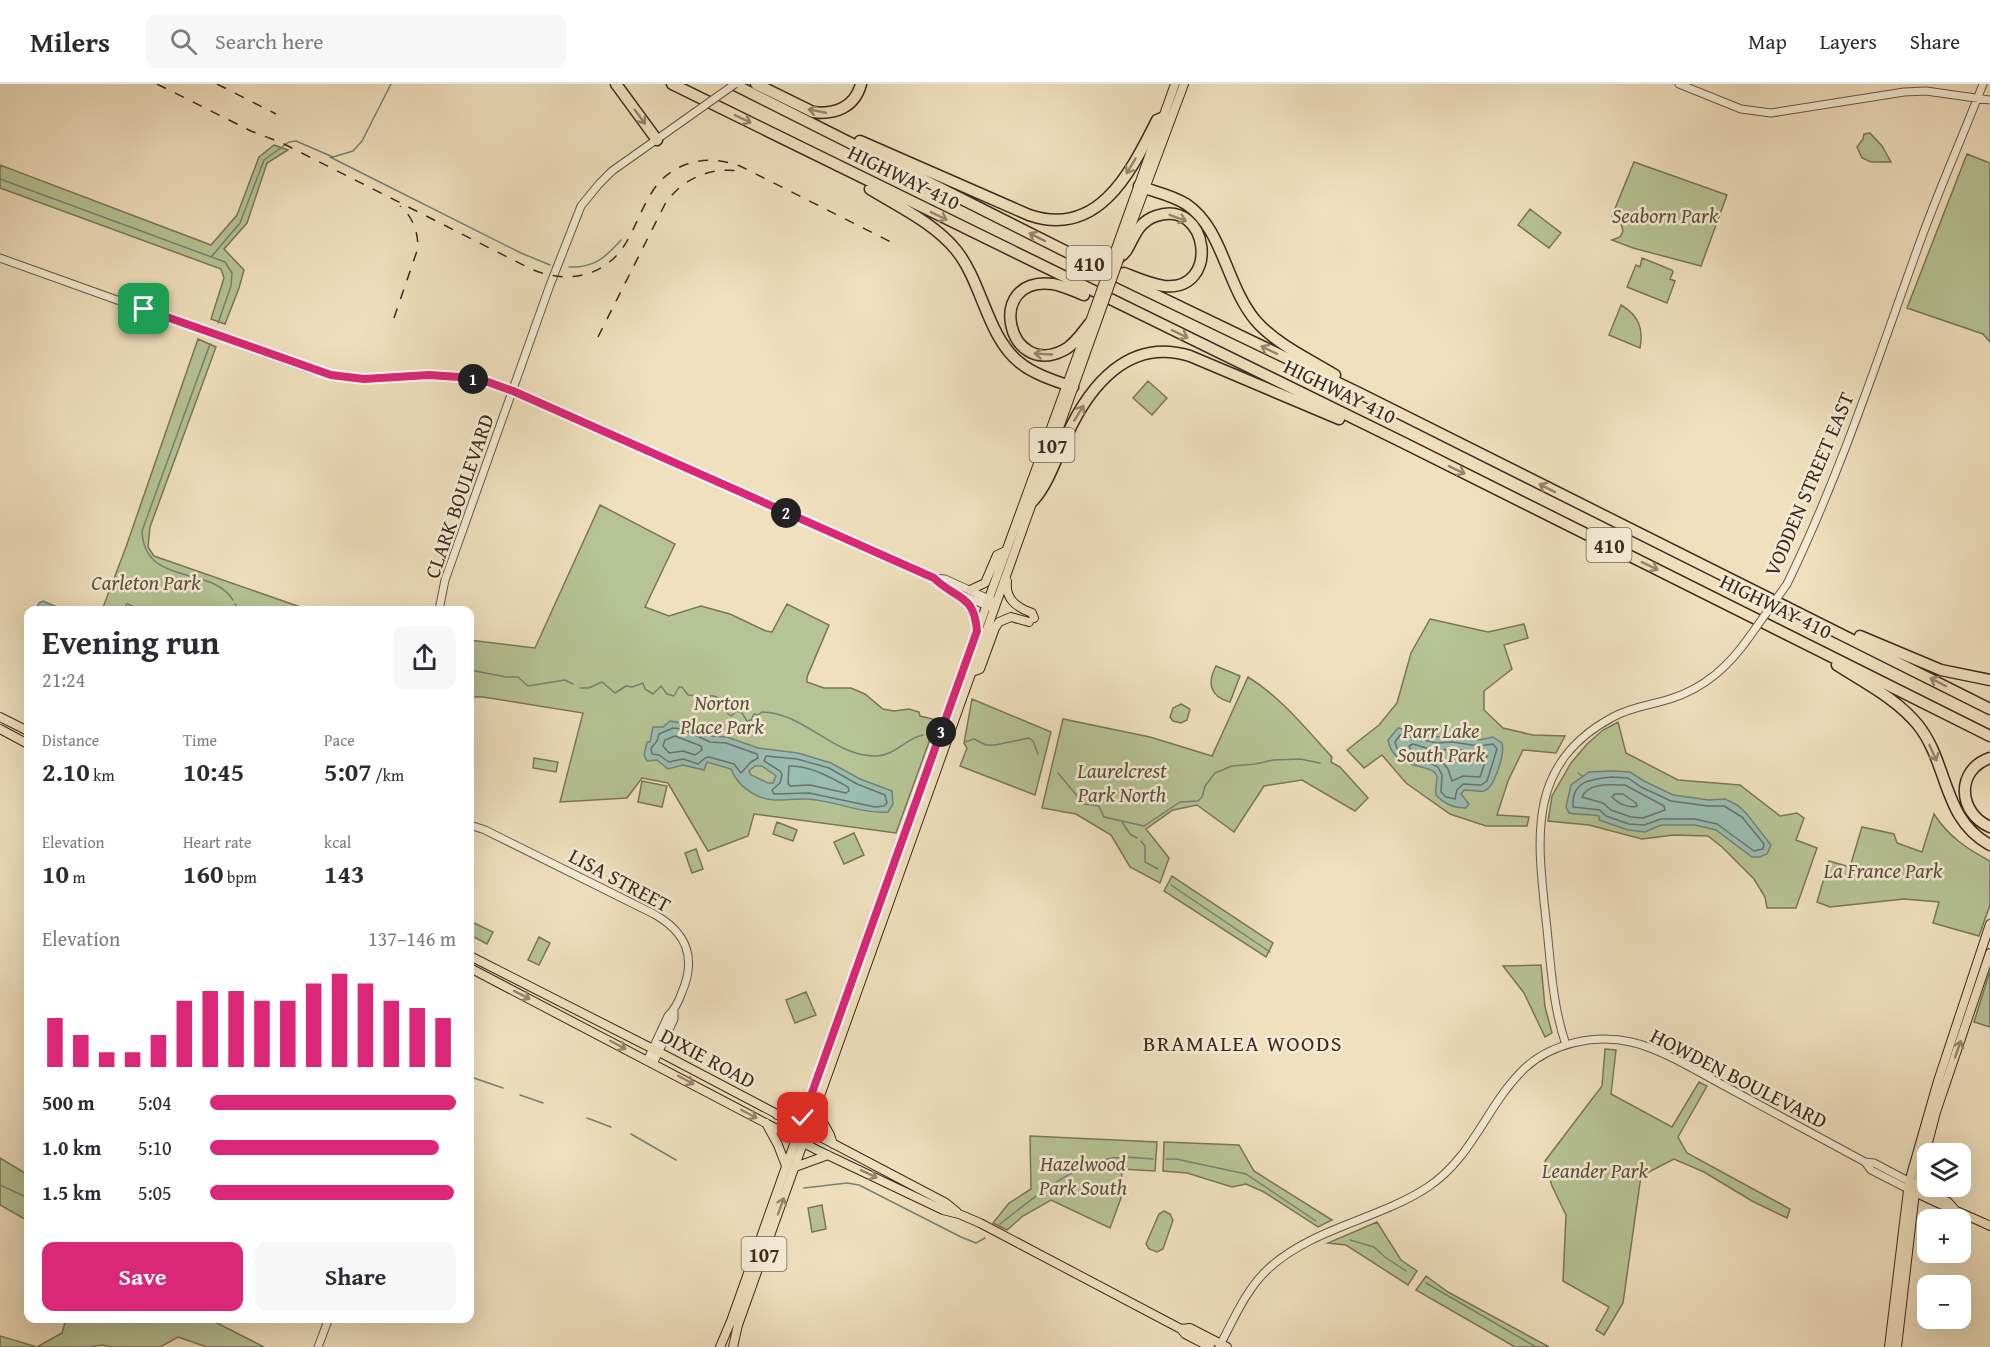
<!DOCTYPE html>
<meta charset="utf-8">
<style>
body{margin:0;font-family:"Gentium Book Plus",serif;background:#f7f7f7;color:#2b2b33;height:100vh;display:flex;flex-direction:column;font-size:22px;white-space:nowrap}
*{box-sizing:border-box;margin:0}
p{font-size:20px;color:#7c7c81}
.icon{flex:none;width:33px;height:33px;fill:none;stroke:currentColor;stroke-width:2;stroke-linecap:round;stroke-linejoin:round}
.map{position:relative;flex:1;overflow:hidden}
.panel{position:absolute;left:24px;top:522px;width:450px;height:717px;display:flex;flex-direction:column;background:#fff;border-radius:12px;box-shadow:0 6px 24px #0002}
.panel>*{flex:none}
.tools{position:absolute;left:1917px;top:1059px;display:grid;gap:12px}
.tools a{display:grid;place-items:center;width:54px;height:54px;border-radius:12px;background:#fff;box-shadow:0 6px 24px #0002;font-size:30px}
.pin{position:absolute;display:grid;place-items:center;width:51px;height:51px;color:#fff;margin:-26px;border-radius:12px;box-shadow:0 3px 9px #0006}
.km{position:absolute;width:30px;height:30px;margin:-15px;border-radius:50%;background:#222;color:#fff;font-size:16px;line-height:30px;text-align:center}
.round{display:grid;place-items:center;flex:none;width:63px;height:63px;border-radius:12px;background:#f7f7f7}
.overview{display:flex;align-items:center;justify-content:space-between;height:102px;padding:0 18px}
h1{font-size:33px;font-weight:800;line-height:45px}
.figures{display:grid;grid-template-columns:repeat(3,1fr);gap:9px;height:102px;padding:6px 18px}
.figures div{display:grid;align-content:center}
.figures b{font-size:26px;font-weight:800}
.figures small{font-size:16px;font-weight:400}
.figures p{font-size:16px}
.chart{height:168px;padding:12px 18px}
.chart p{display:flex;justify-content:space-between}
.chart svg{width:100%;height:108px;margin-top:6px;stroke:#db2777;stroke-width:6}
.button{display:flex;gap:12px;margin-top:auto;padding:12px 18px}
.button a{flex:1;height:69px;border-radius:12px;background:#db2777;color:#fff;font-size:24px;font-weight:800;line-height:69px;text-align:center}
.button a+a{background:#f7f7f7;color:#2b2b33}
ul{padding:0 18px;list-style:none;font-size:20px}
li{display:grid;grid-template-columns:96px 72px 1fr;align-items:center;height:45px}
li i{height:15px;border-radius:8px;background:#db2777}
header{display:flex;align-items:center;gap:36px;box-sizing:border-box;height:84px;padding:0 30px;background:#fff;border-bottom:2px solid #e1e1e2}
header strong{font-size:28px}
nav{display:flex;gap:33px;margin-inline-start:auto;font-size:21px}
.search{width:420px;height:54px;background:#f7f7f7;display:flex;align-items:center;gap:15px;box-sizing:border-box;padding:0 21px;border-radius:12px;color:#7c7c81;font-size:22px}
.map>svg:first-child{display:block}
</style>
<header>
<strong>Milers</strong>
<div class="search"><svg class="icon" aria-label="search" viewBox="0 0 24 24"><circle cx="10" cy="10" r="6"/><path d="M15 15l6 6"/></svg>Search here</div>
<nav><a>Map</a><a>Layers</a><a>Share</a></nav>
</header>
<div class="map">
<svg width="1990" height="1263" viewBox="0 0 1990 1263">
<rect width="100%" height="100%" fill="#f0e0be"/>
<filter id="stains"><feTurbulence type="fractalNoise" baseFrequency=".00333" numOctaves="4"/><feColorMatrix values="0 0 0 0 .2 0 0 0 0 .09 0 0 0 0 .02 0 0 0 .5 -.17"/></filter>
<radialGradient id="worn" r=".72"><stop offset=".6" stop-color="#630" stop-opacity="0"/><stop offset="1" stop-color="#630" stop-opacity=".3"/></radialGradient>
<path fill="#b6c394" stroke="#7a7659" stroke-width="1.5" d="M1870,49L1882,62L1891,78H1871L1862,74L1857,63L1863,55L1864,50Z
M274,61L288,66L267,79L247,139L224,165L244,186L239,204L225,240L211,235L224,194L221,185L0,104V81L211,161L237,131L259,73Z
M1967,70L1990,79V258L1983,250L1907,224Z
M1634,78L1727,111L1701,182L1633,164L1612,156L1620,153L1623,147L1620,136L1612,132Z
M1530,125L1561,149L1549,164L1518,141Z
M1642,174L1672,186L1673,188L1670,195L1675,197L1667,219L1627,203L1636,181L1640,183Z
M1621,221C1638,231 1644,244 1640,264L1609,251Z
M198,255L216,263L150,443L148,463L154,472L309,526H142L127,520L124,526H102L126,463Z
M1148,297L1167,314L1152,331L1133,314Z
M600,421L675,460L645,523L669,532L701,522L730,530L766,547L772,548L787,520L829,541L807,593V598L824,604H851L865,610L883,625L894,627L909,625L919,628L920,632L937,636L896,749L754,730L748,752L708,767L668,699L642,694L627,714L560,718L583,629L483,613H470V556L535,564Z
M1430,535L1488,548L1524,540L1528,554L1504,561L1512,585L1484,607V626L1503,644L1533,651L1565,652L1556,669L1523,666L1508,697L1497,731L1529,733L1527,742H1486L1450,730L1406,699L1382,671L1364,684L1347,666L1379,641L1397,619L1411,569Z
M1216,582L1240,592L1230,618C1210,613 1207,599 1216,582Z
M1248,593C1282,614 1305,644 1332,673L1331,678L1340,683L1368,714L1355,727L1302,696L1264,702L1234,748L1197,721L1173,726L1146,745L1169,774L1160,799L1130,783L1111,751L1076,730L1042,724L1063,635L1150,653L1212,672Z
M972,615L1051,648L1035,711L960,682L967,664L964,659Z
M1181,620L1190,625L1187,636L1181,639L1173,637L1170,633L1173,624Z
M1618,638L1626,669L1678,696L1740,701L1780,732L1797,729L1804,734L1796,756L1817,764L1796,824H1767L1765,813L1754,795L1722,763L1708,752L1674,751L1642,755L1589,741L1548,737L1552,712L1571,679L1587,660L1603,646Z
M534,674L558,678L556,688L533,684Z
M642,697L667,702L662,723L638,718Z
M1934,730C1948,752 1967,765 1990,777V821L1979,852L1933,839L1939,818L1904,815L1830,823L1817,818L1829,777L1850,783L1862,743L1894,750L1897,759L1922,768Z
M777,738L797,746L793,757L773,750Z
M854,749L864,771L844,780L834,758Z
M696,765L703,785L692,789L685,769Z
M1172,792L1273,859L1266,873L1164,807Z
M470,837L493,848L487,860L470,851Z
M539,853L550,859L539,881L528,876Z
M1541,881L1545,923L1552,949L1545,953L1524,909L1503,882Z
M1990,887V943L1974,938Z
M806,908L816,931L795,939L786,916Z
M1605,965L1616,966L1611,1010L1672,1043L1699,998L1707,1002L1678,1053L1687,1069L1790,1125L1787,1134L1752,1117L1704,1088L1674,1075L1641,1092L1623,1219L1604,1251L1596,1246L1609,1223L1563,1197L1566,1131L1552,1102L1545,1077L1602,1002Z
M1030,1052L1157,1058L1155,1087L1122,1085L1121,1114L1110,1144L1051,1116L1023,1132L1007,1146L993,1139L1009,1119L1031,1105Z
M1164,1058L1239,1061L1254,1087L1332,1136L1318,1143L1264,1108L1246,1100L1232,1103L1187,1089L1163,1087Z
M0,1074L28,1091V1137L0,1121Z
M822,1121L826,1145L812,1148L808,1124Z
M1164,1127L1170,1130L1173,1136L1163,1165L1157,1168L1149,1165L1146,1160L1159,1130Z
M1377,1138L1401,1176L1417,1187L1408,1201L1346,1161L1328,1159Z
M1426,1192L1448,1208L1549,1263H1515L1416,1206Z
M207,1234L264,1263H207L178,1253L160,1263H113L102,1261L88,1263H0V1252L37,1263L62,1249L66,1235Z"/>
<path fill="#9abdb3" stroke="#758277" stroke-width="1.5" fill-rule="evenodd" d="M43,517L57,523L67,524L65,526H36L39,519Z
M670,637L683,639L712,652L727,653L758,664L798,669L831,679L860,695L892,707L893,720L888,728C860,730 834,716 806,715C790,714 776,719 760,713C746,707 736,698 731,685L707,678L704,686L683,681L668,685L657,676L647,677L644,671L647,658H650L653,643H663ZM755,682H762L776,692L773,699H768L751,691L749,687Z
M1398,644L1438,653L1452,652L1479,656L1493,653L1502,659C1505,669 1495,703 1484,707C1478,708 1470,706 1464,706L1461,710L1469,720L1466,724C1455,724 1444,720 1436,711C1435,705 1437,698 1437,693C1434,677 1394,689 1388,656Z
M1612,687L1630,688L1644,697L1673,711L1709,716L1725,715L1737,721L1746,729L1771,761L1767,770L1760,773H1752L1716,746L1695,741H1661L1645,748L1628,746L1599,736V732C1588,730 1579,731 1569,729L1566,723L1571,701L1589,688Z"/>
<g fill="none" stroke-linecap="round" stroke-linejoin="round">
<path stroke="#6c7368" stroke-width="1.5" d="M673,644L682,645L710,658L726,659L757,670L758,674L751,678L741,689L734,680L709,673L705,674L698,680L683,675L669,678L659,671L652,670L651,664L657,657L659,650Z
M1400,651L1437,659L1452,658L1479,662L1493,660L1497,665L1487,697L1481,701L1463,700L1457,706L1455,715L1446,713L1441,708L1442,691L1438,683C1424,674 1399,678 1395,658Z
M675,652L701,662L702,666L695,671L683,667L669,669L663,662L665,656Z
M1413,660L1436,667L1452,665L1485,669L1487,672L1480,693L1463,692L1452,697L1448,685L1440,675L1411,666L1409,662Z
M766,672L797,675L829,684L857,700L885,711L887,719L884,722L875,723L809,709L774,710L772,706L780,699L782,691L780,687L764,677Z
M789,682C809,681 832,694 848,703L849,707L846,709L810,701L790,702L788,699Z
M1612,693L1628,694L1641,703L1671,717L1708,722H1724L1742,733L1764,760L1763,765L1754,767L1717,740L1695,735H1661L1644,741L1629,740L1606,732L1600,726L1573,723C1571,696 1592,695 1612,693Z
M1625,701L1664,722L1665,726L1643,734L1631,733L1611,726L1603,719L1582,713C1589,698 1610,701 1625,701Z
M1615,710H1623L1636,719L1637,722C1630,725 1617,719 1612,713Z"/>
<path stroke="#758277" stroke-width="1.5" d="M330,73L521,169L550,181
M0,95L225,178L232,189L231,202L218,239
M212,172L240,139L264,76L289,58L296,57L333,73L353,67L362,57L391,0
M569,183C594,184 605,174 621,156
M210,260L142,447C144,503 212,481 233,516
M235,520L239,526
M470,586L506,593H518L528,602L565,596L573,600
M580,604H589L602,598L615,609L626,602L632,603L643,599L645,605L653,610L661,602L667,610L674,612L679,603H682L688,611C705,614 709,607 726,618L727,629L731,632L737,627L742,629L747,637L751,636L754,630L758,631L762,628C806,629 833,673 877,672C896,671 906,654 923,651
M965,658L974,655L986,661H995L1029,654L1033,657L1038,670
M1058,689L1084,720L1099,722L1104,733L1144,742L1180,718L1198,717L1202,713L1205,702L1215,689L1232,682L1255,680L1273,676L1300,675L1320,679
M1578,689L1582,692
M1122,738L1130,750L1137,754
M1141,757L1145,762V778L1158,785
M1171,801L1270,868
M471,993L503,1004
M520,1011L543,1019
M587,1034L611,1043
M631,1050L676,1076
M1166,1075H1176L1246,1090L1316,1137
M0,1101L28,1114
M804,1104L847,1099L859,1101L961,1153L976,1159L985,1154
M1000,1140C1031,1116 1068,1084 1107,1075C1121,1071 1139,1074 1153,1075
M1350,1156L1374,1163L1385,1173L1406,1187
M1426,1199L1536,1263"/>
<g stroke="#6a5746" stroke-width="9">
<path id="minor" d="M1679,0L1741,25L1771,29L1904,8L1926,7L1990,16
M0,174L312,286C333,292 354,295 376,295C395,294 413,291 432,291C460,291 486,298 513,307L934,494L945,495L991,516
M934,494L943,503L990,523
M1787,500C1839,393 1876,280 1916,169C1936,112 1961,57 1983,0
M439,526L445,496L550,201L581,122L599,100L612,87L694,29
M470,741L485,746L654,830C686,848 697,873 682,908C679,917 675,925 668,932L647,977
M1566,961C1553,923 1551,884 1547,845C1538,759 1523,681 1613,633C1631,623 1651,621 1670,615C1705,604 1729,582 1750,552
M653,980L674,935V927
M1865,1078L1871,1086L1910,1106
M318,1263L329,1234
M1219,1263C1233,1237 1245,1207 1267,1186C1311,1144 1378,1136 1428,1103C1474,1072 1487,1020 1525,984C1552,959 1595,950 1631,958C1659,964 1695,986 1721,1000C1769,1026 1817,1052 1865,1078L1874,1079L1912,1099"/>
</g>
<g stroke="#3e291e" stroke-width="10">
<path id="major" d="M1122,166L1184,0
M1114,170L1175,0
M1007,497C1005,515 1016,523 1032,529L1034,534
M970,506L985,499L997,471L1006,467
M961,511C970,520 976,530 977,542
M972,588L980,585L995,544L999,538L1011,533L1029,538
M0,633L28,647
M0,645L28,660
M470,872L659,968L946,1119L957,1128
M470,884L817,1066L943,1126L959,1130L980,1139L1181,1245L1185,1250L1210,1263
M816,1026L830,1051L833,1060
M777,1031L810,1015
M766,1039L778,1061L786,1082
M795,1083L828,1071
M1917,1101L1948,1118L1955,1126
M1915,1108C1940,1121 1965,1130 1990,1142
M1181,1245L1190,1244L1227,1263
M720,1263L731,1237L993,503L1093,229
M733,1263L738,1241L1099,232
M1889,1263L1909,1098L1938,997L1990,840
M1897,1263L1915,1108L1936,1028L1990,869"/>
</g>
<g stroke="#3e291e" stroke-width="13">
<path id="highway" d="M616,0L657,56
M672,0L1404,359L1990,652
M733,0L1085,177L1359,309L1990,625
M756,0L813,28C835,31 855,23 861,0
M860,57L1029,131C1099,155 1131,87 1157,36L1162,34
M1139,102C1155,108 1172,111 1186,120C1223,144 1226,202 1256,237C1276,260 1309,275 1335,291
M870,105C899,123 934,139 956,166C982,198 987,252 1019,278C1033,290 1055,297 1073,303
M1120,173C1133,165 1132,140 1156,132C1209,114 1221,208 1164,202C1150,200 1137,194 1124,189
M1084,211C1074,207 1064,202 1053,200C984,191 1007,296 1064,266C1074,261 1082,249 1089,240
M1033,417C1049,399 1056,374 1067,351C1090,301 1129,253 1190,272L1339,335
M1860,552L1941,586L1990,596
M1837,581C1865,599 1897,615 1918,641C1949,680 1942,735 1990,761
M1990,674C1955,686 1958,729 1990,743"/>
</g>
<use href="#minor" stroke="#f5ebd5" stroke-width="7"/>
<use href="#major" stroke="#f0e0be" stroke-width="8"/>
<use href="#highway" stroke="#f0e0be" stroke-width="10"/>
<path stroke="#3e291e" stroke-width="1.5" stroke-dasharray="10 10" stroke-linecap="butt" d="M157,0L251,47L282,59L529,184C563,200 602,195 624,162C635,145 641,125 652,108C671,77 709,69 742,83L895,160
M217,0L276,30
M394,234L418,164C418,148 413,133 400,122
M598,253L665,120C682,95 709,83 739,87"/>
<g stroke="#6a5746" stroke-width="9" stroke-linecap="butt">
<path id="minor-bridge" d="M694,29L735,0
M1750,552L1787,500"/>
</g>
<g stroke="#3e291e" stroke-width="10" stroke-linecap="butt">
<path id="major-bridge" d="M1093,229L1114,170
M1099,232L1120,173"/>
</g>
<use href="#minor-bridge" stroke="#f5ebd5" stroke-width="7"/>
<use href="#major-bridge" stroke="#f0e0be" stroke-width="8"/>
</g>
<defs><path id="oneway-shaft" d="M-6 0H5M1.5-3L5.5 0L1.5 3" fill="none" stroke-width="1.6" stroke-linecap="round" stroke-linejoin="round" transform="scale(1.5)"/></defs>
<g stroke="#97846e">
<use href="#oneway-shaft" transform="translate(817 27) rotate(-169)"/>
<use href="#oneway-shaft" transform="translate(640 33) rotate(54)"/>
<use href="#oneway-shaft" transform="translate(743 35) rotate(26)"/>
<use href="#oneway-shaft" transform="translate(1131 82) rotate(121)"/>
<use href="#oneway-shaft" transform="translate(939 132) rotate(26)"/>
<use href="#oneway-shaft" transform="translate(1178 134) rotate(21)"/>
<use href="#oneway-shaft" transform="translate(1037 153) rotate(-153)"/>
<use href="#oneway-shaft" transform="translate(1180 250) rotate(26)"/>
<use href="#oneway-shaft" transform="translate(1269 266) rotate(-154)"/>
<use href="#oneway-shaft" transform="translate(1043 270) rotate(-177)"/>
<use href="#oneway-shaft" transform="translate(1079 329) rotate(-58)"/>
<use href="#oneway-shaft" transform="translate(1457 386) rotate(26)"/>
<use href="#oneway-shaft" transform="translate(1547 404) rotate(-153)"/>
<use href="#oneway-shaft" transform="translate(1650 482) rotate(26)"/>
<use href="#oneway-shaft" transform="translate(1938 598) rotate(-153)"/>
<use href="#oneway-shaft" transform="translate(1933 669) rotate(66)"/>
<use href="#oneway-shaft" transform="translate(522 911) rotate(27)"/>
<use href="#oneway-shaft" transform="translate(618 961) rotate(28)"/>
<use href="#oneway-shaft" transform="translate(1958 965) rotate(-71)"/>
<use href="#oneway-shaft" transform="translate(686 996) rotate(28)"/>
<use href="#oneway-shaft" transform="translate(749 1030) rotate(28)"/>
<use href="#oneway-shaft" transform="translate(869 1090) rotate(25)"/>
<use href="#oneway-shaft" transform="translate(781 1122) rotate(-70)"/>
</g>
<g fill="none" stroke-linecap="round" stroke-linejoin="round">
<g stroke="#fff" stroke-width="12">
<path id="route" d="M144,225L331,291L364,295L429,291L459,293L488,298L513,307L934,494C956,516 974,509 977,547L803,1034"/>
</g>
<use href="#route" stroke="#db2777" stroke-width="8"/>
</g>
<g text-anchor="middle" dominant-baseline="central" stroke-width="5" stroke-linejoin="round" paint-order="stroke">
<g fill="#f5ebd5" stroke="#756355" stroke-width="1.5">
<rect x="1066.5" y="162" width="45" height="34" rx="4.5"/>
<rect x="1029.5" y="344" width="45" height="34" rx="4.5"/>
<rect x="1586.5" y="444" width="45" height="34" rx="4.5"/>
<rect x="741.5" y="1153" width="45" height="34" rx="4.5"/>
</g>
<g font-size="20" font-weight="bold" fill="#3e291e">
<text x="1089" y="179">410</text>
<text x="1052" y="361">107</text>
<text x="1609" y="461">410</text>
<text x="764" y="1170">107</text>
</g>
<g font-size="21" fill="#3e291e" stroke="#f5ebd5">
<text transform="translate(904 93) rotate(26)">HIGHWAY 410</text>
<text transform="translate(1340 307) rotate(26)">HIGHWAY 410</text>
<text transform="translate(1809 400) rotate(-67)">VODDEN STREET EAST</text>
<text transform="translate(459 412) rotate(-71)">CLARK BOULEVARD</text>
<text transform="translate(1776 522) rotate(26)">HIGHWAY 410</text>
<text transform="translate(620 796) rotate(28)">LISA STREET</text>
<text transform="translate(708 974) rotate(28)">DIXIE ROAD</text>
<text transform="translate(1739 994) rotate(27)">HOWDEN BOULEVARD</text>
</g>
<g font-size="21" font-style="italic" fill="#5c503c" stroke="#f5ebd5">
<text x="1665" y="131">Seaborn Park</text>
<text x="146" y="498">Carleton Park</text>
<text x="722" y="618">Norton<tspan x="722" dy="24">Place Park</tspan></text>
<text x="1441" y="646">Parr Lake<tspan x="1441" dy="24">South Park</tspan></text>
<text x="1122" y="686">Laurelcrest<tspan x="1122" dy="24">Park North</tspan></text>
<text x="1883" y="786">La France Park</text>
<text x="1083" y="1079">Hazelwood<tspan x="1083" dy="24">Park South</tspan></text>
<text x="1595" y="1086">Leander Park</text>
</g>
<g font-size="22" letter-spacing="1.5" fill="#3e291e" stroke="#f5ebd5">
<text x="1243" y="959">BRAMALEA WOODS</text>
</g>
</g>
<rect width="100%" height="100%" filter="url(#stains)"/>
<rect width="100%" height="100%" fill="url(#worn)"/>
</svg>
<div class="tools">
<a><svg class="icon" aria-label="layers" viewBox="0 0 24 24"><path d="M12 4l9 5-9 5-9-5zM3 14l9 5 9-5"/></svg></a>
<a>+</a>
<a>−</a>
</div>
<div class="pin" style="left:144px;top:225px;background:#1e9e55"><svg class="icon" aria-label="arrive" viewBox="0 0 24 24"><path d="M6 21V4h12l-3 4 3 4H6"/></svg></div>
<div class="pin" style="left:803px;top:1034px;background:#d93025"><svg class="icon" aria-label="check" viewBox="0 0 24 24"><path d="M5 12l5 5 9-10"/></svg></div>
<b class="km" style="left:473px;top:295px">1</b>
<b class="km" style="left:786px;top:429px">2</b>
<b class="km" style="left:941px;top:648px">3</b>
<section class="panel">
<div class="overview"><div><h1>Evening run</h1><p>21:24</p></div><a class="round"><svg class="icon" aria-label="share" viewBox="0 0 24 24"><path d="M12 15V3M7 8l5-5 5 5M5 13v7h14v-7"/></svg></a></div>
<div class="figures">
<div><p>Distance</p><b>2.10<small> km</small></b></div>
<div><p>Time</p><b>10:45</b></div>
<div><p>Pace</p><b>5:07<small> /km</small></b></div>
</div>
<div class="figures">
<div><p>Elevation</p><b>10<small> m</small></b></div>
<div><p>Heart rate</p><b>160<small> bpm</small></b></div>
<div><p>kcal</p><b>143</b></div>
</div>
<div class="chart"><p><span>Elevation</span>137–146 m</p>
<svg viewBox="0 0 160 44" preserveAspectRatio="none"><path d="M5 44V24M15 44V31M25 44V38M35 44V38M45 44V31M55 44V17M65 44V13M75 44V13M85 44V17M95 44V17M105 44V10M115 44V6M125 44V10M135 44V17M145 44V20M155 44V24"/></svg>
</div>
<ul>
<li><b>500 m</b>5:04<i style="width:100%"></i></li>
<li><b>1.0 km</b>5:10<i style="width:93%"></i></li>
<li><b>1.5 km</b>5:05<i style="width:99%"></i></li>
</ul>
<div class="button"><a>Save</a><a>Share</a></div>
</section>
</div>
